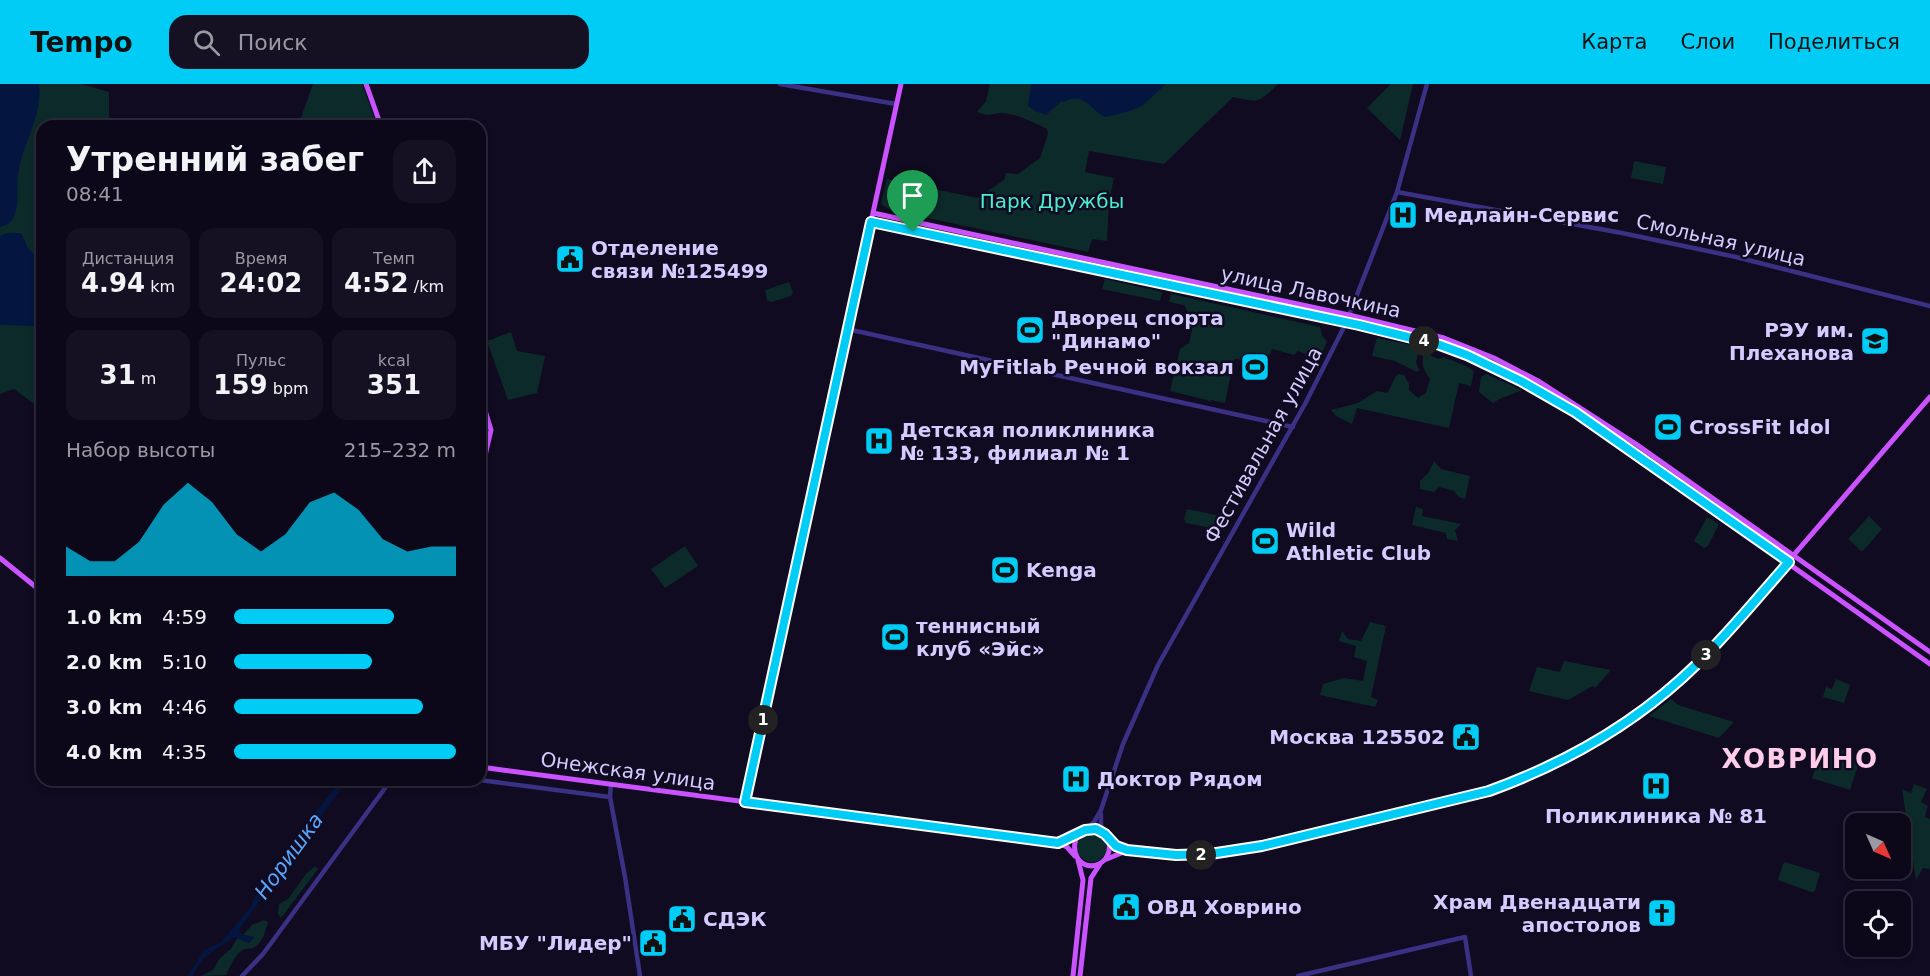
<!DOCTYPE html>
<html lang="ru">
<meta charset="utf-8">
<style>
body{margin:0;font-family:"DejaVu Sans",sans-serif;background:#151122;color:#f1f3f6;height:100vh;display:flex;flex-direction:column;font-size:22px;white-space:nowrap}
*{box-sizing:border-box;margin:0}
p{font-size:20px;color:#9a9aa2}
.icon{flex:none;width:33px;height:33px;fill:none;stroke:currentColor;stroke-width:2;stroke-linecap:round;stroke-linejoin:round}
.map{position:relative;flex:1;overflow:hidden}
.panel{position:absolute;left:36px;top:36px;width:450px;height:666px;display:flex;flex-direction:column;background:#0c0819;border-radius:18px;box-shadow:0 3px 9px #0003,0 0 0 2px #2c2938}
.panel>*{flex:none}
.needle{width:39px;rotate:135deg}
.fabs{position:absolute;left:1845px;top:729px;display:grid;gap:12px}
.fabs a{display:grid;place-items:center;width:66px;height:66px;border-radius:12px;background:#0c0819;box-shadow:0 3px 9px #0003,0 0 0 2px #2c2938;font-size:30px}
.pin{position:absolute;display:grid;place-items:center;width:51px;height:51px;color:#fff;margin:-62px -26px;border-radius:50% 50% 50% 0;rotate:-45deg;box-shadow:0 0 6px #0007}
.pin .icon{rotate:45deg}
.km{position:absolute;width:30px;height:30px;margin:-15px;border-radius:50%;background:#222;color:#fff;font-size:16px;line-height:30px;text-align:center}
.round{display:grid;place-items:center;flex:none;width:63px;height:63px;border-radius:18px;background:#151122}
.headline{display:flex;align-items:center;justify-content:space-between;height:102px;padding:0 30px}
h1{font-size:33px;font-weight:600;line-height:45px}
.stats{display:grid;grid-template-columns:repeat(3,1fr);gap:9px;height:102px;padding:6px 30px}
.stats div{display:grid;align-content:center;border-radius:15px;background:#151122;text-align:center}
.stats b{font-size:26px;font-weight:600}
.stats small{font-size:16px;font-weight:400}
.stats p{font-size:16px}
.chart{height:168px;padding:12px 30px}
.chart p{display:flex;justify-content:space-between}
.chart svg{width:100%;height:108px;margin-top:6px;fill:#00ccf6;opacity:.7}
ul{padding:0 30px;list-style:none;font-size:20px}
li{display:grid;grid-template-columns:96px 72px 1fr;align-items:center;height:45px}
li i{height:15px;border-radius:8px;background:#00ccf6}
header{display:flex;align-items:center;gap:36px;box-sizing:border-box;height:84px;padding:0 30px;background:#00ccf6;color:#111}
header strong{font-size:28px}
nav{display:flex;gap:33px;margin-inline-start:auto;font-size:21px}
.search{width:420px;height:54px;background:#151122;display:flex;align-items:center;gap:15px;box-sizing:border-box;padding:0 21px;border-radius:18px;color:#9a9aa2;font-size:22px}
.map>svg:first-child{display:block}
</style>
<header>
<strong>Tempo</strong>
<div class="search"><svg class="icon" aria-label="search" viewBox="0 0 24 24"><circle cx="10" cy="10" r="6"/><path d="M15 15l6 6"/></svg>Поиск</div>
<nav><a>Карта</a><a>Слои</a><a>Поделиться</a></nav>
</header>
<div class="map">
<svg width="1930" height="892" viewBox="0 0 1930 892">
<rect width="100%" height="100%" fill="#100b21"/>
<path fill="#0d2a2b" d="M0,0H81L109,8V42H42V326L14,305L0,310Z
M313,0H362L377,42H298Z
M990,0H1278C1258,19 1260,19 1233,13L1164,80L1089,67L1085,88L1114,94L1109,116L1107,157L1092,155L1088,168L890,126L881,120L887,95L977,114L1004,96L1006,89L1018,90L1040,74L1048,50L1047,45C1034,39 1016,29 1001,29C989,30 991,33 977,28L986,17Z
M1391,0H1413L1400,56L1367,24Z
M1634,77L1666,83L1663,100L1631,94Z
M1105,195L1162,208L1160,217L1102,205Z
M789,198L793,208L791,212L771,218L767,216L765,206Z
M1171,210L1320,243L1322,251L1327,258L1319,275L1298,267L1294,271L1272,265L1270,271L1255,269L1254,276L1234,275L1225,319L1211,316L1210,318L1207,316L1170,307L1180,265L1189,259L1194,237L1184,221L1169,218Z
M1349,231L1470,263L1579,321L1795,471L1789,478L1595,342L1521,297L1440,261L1346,239Z
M511,248L517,267L545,272L537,309L508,316L487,257Z
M1377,254L1420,263L1416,278L1419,286L1417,288L1395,277L1372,272Z
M1424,268L1438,275L1444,273C1454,278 1464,280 1474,287L1471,302L1459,299L1449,344L1357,324L1352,340L1336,332L1331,326L1358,319L1377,307L1387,309C1392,303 1392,296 1398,290L1404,291L1409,300V306L1418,314L1426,309L1430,295C1423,285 1421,280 1424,268Z
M1486,290L1522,306C1512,311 1501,313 1493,319L1479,308L1481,293Z
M1434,377L1441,385L1470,392L1465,415L1459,413L1454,407L1439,403L1434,408L1420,405V397L1429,388Z
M1416,423L1423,425L1422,432L1461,440L1455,446L1458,457L1447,455L1446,449L1412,441Z
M1187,425L1216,431L1215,443L1211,444L1186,439L1184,435Z
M1869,432L1882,445L1864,466L1861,467L1848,455Z
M1707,433L1719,440L1708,462L1704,464L1694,457Z
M685,462L698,482L665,504L651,485Z
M1370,538L1386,542L1371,613L1378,616L1375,623L1320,611L1323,600L1344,594L1363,597L1367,577L1354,573L1356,562L1339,557L1342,547L1348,555L1361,557Z
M1564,577L1611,586L1595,604L1593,602L1568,616L1529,607L1537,583L1560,588Z
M1836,595L1850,601L1844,619L1823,613L1826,603L1832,605Z
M1671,615L1678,621L1734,638L1719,654L1649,632Z
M1823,660L1861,672L1850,706L1812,694Z
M1914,700L1927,705L1921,718L1928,722L1925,733L1930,735V785L1923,784L1916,796L1902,705L1911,709Z
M1077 763a15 15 0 1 1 30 0a15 15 0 1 1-30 0Z
M1785,778L1820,789L1815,807L1811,808L1778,796L1783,780Z
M315,782L318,785L281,834L278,830L279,820L288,815L306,790Z
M264,836L268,838C265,847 264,857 255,863C250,866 246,863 241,867C234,872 230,883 226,891L201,892L213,886L220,874L231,865L238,853L249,859L254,853L243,851L252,841Z"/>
<path fill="#041640" d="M0,0H39C43,32 22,60 18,91C16,104 20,119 14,132C11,139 7,141 0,143Z
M1031,0H1166L1142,22L1127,28L1105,33C1090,25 1083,7 1064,18L1062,17L1046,31L1035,27L1028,22Z
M7,149H21L29,166L42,176V247L35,242L0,241V152Z
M341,696H347L239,846L242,851L254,853L249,859L234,853C218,865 200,872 193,892H188L204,866L221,858L250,824L256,811L292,762L297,751Z"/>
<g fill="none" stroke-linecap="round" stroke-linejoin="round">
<path stroke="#3a3185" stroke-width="4.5" d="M780,0L896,20
M1397,108L1622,149L1736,173L1930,222
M847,245L1293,343
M480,696L610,713
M611,700L610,713L625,793L640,892
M1101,730V741L1105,750
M1085,746L1094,738L1101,726L1123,660L1158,581L1305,320L1346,239L1397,108L1427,0
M242,892L263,870L391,696
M1298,892L1465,853L1471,892"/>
<path stroke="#ca52ff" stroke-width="5" d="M366,0L381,42
M873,129L1349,231L1444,254L1494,274L1540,298L1636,360L1930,568
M871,139L1359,241L1440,261L1490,281L1575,328L1930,580
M480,310L491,346L480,393
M0,474L42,508
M480,683L1058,759L1067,763L1075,772
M745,718L901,0
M1108,753L1116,762L1129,767L1189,771L1224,768L1262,762L1489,707L1551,681L1600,655L1636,631L1683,593L1723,553L1930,313
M1059,758C1070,755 1082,744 1094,745C1112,746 1115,772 1099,780C1079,789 1067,763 1080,749
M1107,775L1126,767
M1073,892L1083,796L1078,776
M1080,892L1091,794L1100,780"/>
</g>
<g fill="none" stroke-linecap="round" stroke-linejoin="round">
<g stroke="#fff" stroke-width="12">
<path id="route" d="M871,138L1359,241L1440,261L1467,271L1521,297L1575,328L1789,478C1758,513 1730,548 1697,580C1638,638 1566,679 1489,707L1262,762L1210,770L1176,771L1127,766L1116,762L1105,750L1096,745L1085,746L1058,759L745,718Z"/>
</g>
<use href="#route" stroke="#00ccf6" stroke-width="8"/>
</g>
<defs>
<g id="hospital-square" transform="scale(1.5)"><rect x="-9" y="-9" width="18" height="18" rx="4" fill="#00ccf6" stroke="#100b21"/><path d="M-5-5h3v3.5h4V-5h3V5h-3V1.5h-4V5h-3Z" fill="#111"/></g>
<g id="civic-square" transform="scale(1.5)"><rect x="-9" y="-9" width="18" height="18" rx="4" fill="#00ccf6" stroke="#100b21"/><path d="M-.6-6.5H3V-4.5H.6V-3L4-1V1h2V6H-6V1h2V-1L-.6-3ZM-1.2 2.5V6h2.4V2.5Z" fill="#111"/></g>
<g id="stadium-square" transform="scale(1.5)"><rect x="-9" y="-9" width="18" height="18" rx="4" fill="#00ccf6" stroke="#100b21"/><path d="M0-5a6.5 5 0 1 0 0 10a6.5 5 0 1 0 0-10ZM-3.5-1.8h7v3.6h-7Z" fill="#111"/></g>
<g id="university-square" transform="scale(1.5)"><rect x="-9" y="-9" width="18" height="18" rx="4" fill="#00ccf6" stroke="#100b21"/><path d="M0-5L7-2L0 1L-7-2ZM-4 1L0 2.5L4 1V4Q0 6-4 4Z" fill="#111"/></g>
<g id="church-square" transform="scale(1.5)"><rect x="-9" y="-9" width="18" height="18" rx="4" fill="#00ccf6" stroke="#100b21"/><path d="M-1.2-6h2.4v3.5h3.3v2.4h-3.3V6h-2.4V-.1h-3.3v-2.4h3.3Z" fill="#111"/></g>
</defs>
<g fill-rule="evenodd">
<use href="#hospital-square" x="1403" y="131"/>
<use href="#civic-square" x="570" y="175"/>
<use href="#stadium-square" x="1030" y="246"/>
<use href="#university-square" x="1875" y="257"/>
<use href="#stadium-square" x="1255" y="283"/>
<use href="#stadium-square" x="1668" y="343"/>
<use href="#hospital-square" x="879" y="357"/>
<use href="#stadium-square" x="1265" y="457"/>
<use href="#stadium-square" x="1005" y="486"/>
<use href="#stadium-square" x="895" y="553"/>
<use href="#civic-square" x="1466" y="653"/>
<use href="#hospital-square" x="1076" y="695"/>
<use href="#hospital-square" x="1656" y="702"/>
<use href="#civic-square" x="1126" y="823"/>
<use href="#church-square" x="1662" y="829"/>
<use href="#civic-square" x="682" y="835"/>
<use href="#civic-square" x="653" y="859"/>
</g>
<g text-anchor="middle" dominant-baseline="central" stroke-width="5" stroke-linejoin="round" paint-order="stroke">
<g font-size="20" fill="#4bebce" stroke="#100b21">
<text x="1052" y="117">Парк Дружбы</text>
</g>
<g font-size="20" font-weight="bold" fill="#d4cbff" stroke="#100b21" text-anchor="start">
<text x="1424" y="131">Медлайн-Сервис</text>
<text x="591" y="164">Отделение<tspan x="591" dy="23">связи №125499</tspan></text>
<text x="1051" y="234">Дворец спорта<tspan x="1051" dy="23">"Динамо"</tspan></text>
<text x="1854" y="246" text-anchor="end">РЭУ им.<tspan x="1854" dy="23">Плеханова</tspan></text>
<text x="1234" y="283" text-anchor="end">MyFitlab Речной вокзал</text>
<text x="1689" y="343">CrossFit Idol</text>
<text x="900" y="346">Детская поликлиника<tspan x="900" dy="23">№ 133, филиал № 1</tspan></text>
<text x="1286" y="446">Wild<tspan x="1286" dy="23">Athletic Club</tspan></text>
<text x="1026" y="486">Kenga</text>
<text x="916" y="542">теннисный<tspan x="916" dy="23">клуб «Эйс»</tspan></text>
<text x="1445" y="653" text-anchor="end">Москва 125502</text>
<text x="1097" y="695">Доктор Рядом</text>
<text x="1656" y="732" text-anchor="middle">Поликлиника № 81</text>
<text x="1641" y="818" text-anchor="end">Храм Двенадцати<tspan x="1641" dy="23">апостолов</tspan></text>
<text x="1147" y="823">ОВД Ховрино</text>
<text x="703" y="835">СДЭК</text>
<text x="632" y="859" text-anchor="end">МБУ "Лидер"</text>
</g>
<g font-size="20" fill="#d4cbff" stroke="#100b21">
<text transform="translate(1721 156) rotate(13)">Смольная улица</text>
<text transform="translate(1311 208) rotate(12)">улица Лавочкина</text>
<text transform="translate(1263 361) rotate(-61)">Фестивальная улица</text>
<text transform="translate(628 687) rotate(8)">Онежская улица</text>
</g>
<g font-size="21" font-style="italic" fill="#59a6ff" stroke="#100b21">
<text transform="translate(289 772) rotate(-54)">Норишка</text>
</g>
<g font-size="26" font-weight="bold" letter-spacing="1.5" fill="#ffcde9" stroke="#100b21">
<text x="1800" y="675">ХОВРИНО</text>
</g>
</g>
</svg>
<div class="fabs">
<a><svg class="needle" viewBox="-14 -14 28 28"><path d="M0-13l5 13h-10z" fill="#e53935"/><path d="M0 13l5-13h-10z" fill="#9a9aa2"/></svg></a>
<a><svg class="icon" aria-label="locate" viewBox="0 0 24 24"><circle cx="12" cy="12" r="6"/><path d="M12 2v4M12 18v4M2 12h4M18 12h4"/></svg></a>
</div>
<div class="pin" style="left:913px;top:148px;background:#1e9e55"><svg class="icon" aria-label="arrive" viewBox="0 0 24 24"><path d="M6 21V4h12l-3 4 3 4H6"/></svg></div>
<b class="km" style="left:763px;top:636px">1</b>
<b class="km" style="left:1201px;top:771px">2</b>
<b class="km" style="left:1706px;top:571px">3</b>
<b class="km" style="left:1424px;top:257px">4</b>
<section class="panel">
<div class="headline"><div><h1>Утренний забег</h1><p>08:41</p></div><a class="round"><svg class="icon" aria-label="share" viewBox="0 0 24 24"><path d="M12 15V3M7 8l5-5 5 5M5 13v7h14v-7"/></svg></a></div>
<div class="stats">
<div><p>Дистанция</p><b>4.94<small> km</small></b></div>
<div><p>Время</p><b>24:02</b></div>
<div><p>Темп</p><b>4:52<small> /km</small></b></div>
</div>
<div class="stats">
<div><b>31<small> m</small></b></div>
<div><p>Пульс</p><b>159<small> bpm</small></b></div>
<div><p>kcal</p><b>351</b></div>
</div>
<div class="chart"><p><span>Набор высоты</span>215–232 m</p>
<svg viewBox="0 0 160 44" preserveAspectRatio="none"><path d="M0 44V32L10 38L20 38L30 30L40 15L50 6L60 14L70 27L80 34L90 27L100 14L110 10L120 17L130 29L140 34L150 32L160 32V44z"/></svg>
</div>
<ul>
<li><b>1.0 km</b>4:59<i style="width:72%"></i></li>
<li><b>2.0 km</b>5:10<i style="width:62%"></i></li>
<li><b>3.0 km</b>4:46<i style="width:85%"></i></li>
<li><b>4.0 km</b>4:35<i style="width:100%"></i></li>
</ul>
</section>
</div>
